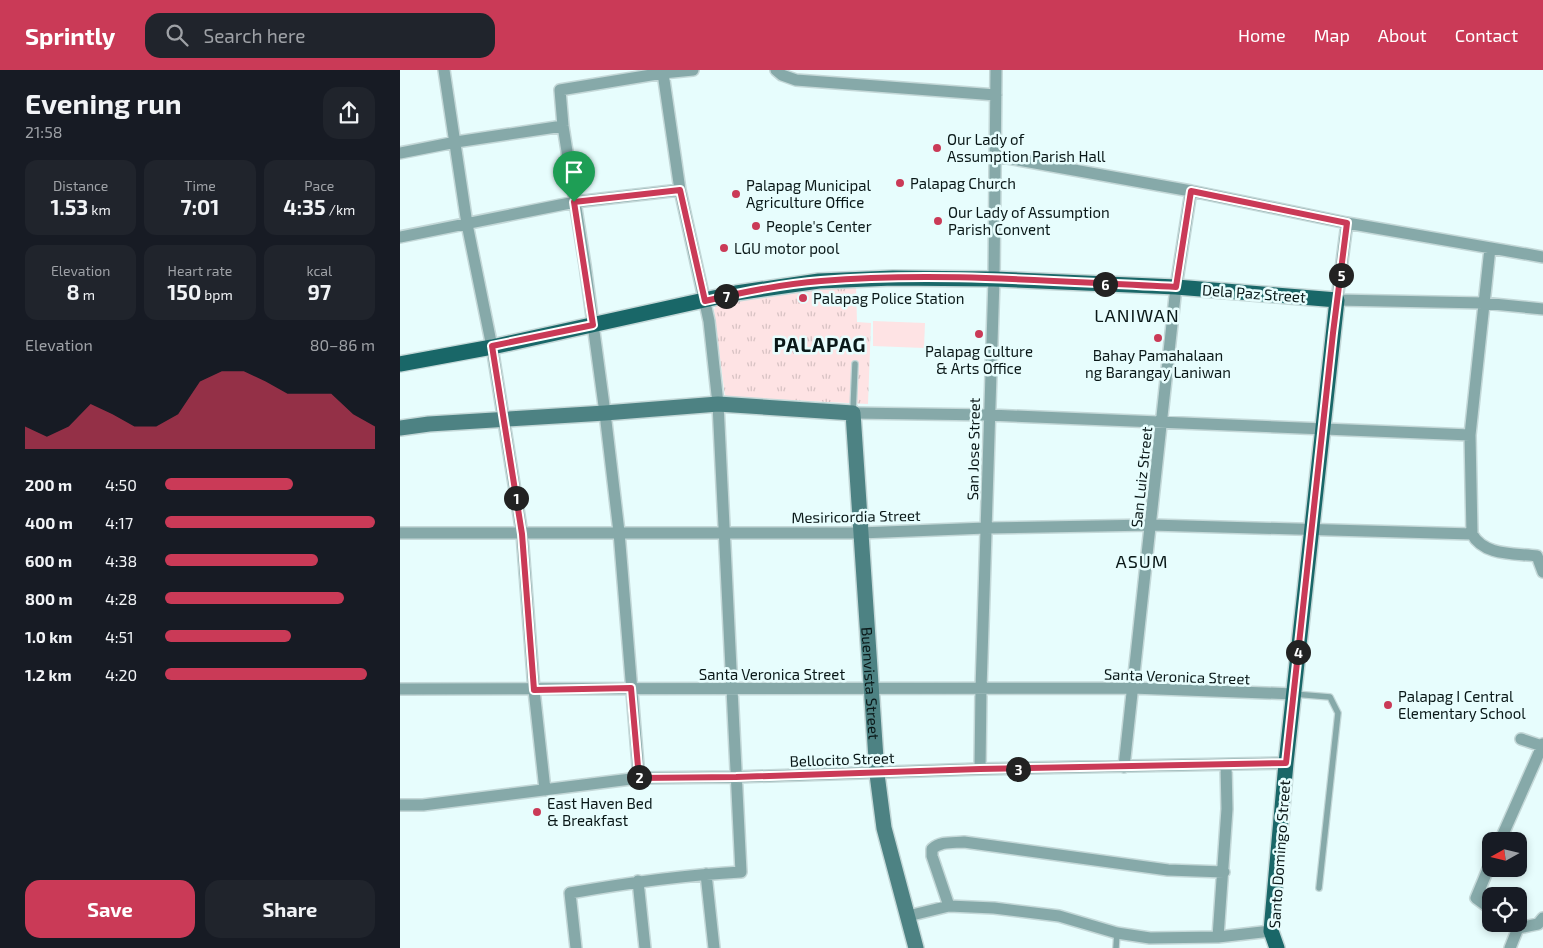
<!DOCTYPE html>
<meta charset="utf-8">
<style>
body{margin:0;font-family:"Exo 2",sans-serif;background:#20242c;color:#f1f3f6;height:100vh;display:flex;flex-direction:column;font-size:19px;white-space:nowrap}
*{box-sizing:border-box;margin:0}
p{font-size:16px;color:#9ea1a6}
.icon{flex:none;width:28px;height:28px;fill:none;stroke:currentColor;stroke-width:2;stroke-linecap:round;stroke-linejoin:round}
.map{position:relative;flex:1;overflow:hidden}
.details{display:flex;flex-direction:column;background:#171b24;width:400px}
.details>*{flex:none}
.needle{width:32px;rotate:262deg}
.tools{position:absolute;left:1082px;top:762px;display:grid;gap:10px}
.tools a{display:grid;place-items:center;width:45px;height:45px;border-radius:10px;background:#171b24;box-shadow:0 2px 8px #0003;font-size:25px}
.pin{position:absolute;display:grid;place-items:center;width:42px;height:42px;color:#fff;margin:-51px -21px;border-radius:50% 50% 50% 0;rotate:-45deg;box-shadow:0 0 5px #0007}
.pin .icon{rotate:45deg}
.km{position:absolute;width:25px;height:25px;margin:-12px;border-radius:50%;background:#222;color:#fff;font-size:14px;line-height:25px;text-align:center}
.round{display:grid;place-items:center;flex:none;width:52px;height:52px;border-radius:15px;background:#20242c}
.summary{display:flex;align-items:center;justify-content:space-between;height:85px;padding:0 25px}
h1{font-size:28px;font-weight:700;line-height:38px}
.figures{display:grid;grid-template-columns:repeat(3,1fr);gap:8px;height:85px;padding:5px 25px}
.figures div{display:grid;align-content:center;border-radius:12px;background:#20242c;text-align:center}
.figures b{font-size:21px;font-weight:700}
.figures small{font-size:14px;font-weight:400}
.figures p{font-size:14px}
.chart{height:140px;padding:10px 25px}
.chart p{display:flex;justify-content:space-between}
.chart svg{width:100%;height:90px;margin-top:5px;fill:#ca3a57;opacity:.7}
.action{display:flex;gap:10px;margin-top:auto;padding:10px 25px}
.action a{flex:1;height:58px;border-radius:15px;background:#ca3a57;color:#fff;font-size:20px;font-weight:700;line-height:58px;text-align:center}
.action a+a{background:#20242c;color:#f1f3f6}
ul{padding:0 25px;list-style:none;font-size:16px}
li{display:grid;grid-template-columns:80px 60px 1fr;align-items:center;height:38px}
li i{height:12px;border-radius:6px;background:#ca3a57}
header{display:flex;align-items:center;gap:30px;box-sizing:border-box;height:70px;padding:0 25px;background:#ca3a57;color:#fff}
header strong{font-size:24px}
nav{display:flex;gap:28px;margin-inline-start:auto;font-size:18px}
.search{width:350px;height:45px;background:#20242c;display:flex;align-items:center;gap:12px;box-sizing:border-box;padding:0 18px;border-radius:15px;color:#9ea1a6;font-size:19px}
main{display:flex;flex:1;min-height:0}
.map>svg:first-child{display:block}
</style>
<header>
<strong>Sprintly</strong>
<div class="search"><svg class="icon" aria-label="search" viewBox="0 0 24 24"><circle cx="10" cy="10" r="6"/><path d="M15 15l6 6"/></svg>Search here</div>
<nav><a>Home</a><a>Map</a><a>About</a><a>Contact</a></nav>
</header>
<main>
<section class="details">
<div class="summary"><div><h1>Evening run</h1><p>21:58</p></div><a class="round"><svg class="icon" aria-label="share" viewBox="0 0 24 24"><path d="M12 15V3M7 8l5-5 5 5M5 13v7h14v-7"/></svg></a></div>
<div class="figures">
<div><p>Distance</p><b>1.53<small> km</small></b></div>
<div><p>Time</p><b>7:01</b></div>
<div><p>Pace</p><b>4:35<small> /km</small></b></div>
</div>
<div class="figures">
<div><p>Elevation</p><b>8<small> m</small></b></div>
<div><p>Heart rate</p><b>150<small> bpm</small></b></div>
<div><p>kcal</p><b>97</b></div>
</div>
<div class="chart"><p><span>Elevation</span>80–86 m</p>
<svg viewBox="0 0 160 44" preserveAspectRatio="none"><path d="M0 44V33L10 38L20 33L30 22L40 27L50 33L60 33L70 27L80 11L90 6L100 6L110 11L120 17L130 17L140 17L150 27L160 33V44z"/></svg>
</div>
<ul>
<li><b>200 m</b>4:50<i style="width:61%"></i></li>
<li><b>400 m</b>4:17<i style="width:100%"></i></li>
<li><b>600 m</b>4:38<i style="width:73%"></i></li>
<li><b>800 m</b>4:28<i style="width:85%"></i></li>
<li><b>1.0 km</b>4:51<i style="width:60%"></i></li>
<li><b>1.2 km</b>4:20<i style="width:96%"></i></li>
</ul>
<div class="action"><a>Save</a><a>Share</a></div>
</section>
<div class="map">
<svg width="1143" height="878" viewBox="0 0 1143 878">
<defs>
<pattern id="grass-tufts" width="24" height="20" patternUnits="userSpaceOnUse" patternTransform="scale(1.25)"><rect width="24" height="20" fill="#fee3e4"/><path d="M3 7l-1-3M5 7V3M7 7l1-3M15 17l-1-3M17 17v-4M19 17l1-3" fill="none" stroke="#d8c2c3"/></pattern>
</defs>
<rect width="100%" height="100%" fill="#e7fdfd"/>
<path fill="url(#grass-tufts)" d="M456,217L457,252L471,253L468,334L325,327L314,240L316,234L409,218Z"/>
<path fill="#fee3e4" d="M473,251L525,253L524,278L473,276Z"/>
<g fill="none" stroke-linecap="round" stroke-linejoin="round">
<g stroke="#c4d8d8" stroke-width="8">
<path id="lane" d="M453,342L455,294
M894,624L930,627L938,643L919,818
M716,878L717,863"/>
</g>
<g stroke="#c4d8d8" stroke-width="14">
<path id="street" d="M44,0L67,154L92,277L122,464L134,620L145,720
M376,0L382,5L396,10L596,25
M0,83L56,72L163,56
M596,86L791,121L947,153L1143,187
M947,153L937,230L1083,233L1143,239
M0,167L175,132L280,120
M1090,178L1070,365L1072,464C1084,486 1114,483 1137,486L1143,502
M453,343L589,345L1070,365
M0,463H460L586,458L751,455L1072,464
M0,619L732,618L894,624
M1121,669L1142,676
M724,697L776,217L791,121
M580,699L581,619L594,209L596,0
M239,708L219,462L205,343L185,195L163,56L160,20L263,3L293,0
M0,735H23L239,708L336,707L580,699L886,693
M1100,771L1143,674
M1091,792L1076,828L1091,839
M306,804L314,878
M238,811L245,878
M549,836L532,786V779C541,771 553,773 564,772L768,800L824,802
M508,846L549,836L594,838L659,846L717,863L750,868L818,867L871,861
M818,867L827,739L826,695
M176,878L170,823C227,813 284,805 341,802L318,334L309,251L280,120L263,3
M1110,878L1118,858L1138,854L1143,848"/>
</g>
<g stroke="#c4d8d8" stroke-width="18">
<g id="secondary">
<path id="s1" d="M0,358L29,354L205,343L318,334L453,343L477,704L484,758L516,878"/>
</g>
</g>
<g stroke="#c4d8d8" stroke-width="18">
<path id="primary" d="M0,294L92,277L336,223L419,211L493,208L594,209L776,217L937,230L886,693L871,861L877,878"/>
</g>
<use href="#lane" stroke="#86a9a9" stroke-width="5.5"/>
<use href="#street" stroke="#86a9a9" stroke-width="11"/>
<use href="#secondary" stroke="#4d8283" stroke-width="15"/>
<use href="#primary" stroke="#196768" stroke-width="15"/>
</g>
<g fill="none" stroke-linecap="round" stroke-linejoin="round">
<g stroke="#fff" stroke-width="10">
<path id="route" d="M280,120L305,231C343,222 382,214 421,211C539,201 658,212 776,217L791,121L947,153L933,263L886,693L580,699L336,707L239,708L231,618L134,620L122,464L92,276L193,255L174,132Z"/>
</g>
<use href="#route" stroke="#ca3a57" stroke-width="6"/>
</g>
<g fill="#ca3a57" stroke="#e7fdfd" stroke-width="2">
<circle cx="537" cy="78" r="5"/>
<circle cx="500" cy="113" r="5"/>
<circle cx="336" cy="124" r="5"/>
<circle cx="538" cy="151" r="5"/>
<circle cx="356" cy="156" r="5"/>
<circle cx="324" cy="178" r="5"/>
<circle cx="403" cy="228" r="5"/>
<circle cx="579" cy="264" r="5"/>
<circle cx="758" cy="268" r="5"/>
<circle cx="988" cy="635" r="5"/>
<circle cx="137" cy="742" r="5"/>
</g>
<g text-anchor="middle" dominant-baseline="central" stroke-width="5" stroke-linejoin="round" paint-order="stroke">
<g font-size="15" fill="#0a1818" stroke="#e7fdfd" text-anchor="start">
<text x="547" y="69">Our Lady of<tspan x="547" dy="17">Assumption Parish Hall</tspan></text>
<text x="510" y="113">Palapag Church</text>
<text x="346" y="115">Palapag Municipal<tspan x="346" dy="17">Agriculture Office</tspan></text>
<text x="548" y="142">Our Lady of Assumption<tspan x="548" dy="17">Parish Convent</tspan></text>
<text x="366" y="156">People's Center</text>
<text x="334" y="178">LGU motor pool</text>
<text x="413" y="228">Palapag Police Station</text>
<text x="579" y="281" text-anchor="middle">Palapag Culture<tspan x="579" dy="17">&amp; Arts Office</tspan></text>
<text x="758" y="285" text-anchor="middle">Bahay Pamahalaan<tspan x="758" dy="17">ng Barangay Laniwan</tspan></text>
<text x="998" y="626">Palapag I Central<tspan x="998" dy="17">Elementary School</tspan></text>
<text x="147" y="733">East Haven Bed<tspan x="147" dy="17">&amp; Breakfast</tspan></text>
</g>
<g font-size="15" fill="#0a1818" stroke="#e7fdfd">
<text transform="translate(854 223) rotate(4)">Dela Paz Street</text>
<text transform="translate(573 379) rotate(-89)">San Jose Street</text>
<text transform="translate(741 407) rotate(-84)">San Luiz Street</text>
<text transform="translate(456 446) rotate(-1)">Mesiricordia Street</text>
<text x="372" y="604">Santa Veronica Street</text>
<text transform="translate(777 606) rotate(2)">Santa Veronica Street</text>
<text stroke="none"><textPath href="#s1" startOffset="725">Buenvista Street</textPath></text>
<text transform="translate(442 689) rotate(-2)">Bellocito Street</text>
<text transform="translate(879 784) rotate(-86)">Santo Domingo Street</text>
</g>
<g font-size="18" letter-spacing="1" fill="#0a1818" stroke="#e7fdfd">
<text x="737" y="245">LANIWAN</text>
<text x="742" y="491">ASUM</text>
</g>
<g font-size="20" font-weight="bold" letter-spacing="1" fill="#0a1818" stroke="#e7fdfd">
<text x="420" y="274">PALAPAG</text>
</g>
</g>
</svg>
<div class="tools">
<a><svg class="needle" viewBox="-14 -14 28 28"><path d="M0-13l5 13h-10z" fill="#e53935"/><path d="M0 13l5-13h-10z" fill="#9ea1a6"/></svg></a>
<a><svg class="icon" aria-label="locate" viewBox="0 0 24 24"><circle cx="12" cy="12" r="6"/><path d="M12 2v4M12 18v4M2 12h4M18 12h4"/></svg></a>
</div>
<div class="pin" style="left:174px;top:132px;background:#1e9e55"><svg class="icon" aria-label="arrive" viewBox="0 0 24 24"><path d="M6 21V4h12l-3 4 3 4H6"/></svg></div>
<b class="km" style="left:116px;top:428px">1</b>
<b class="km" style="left:239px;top:707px">2</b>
<b class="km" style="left:618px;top:699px">3</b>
<b class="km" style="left:898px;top:582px">4</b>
<b class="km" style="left:941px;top:205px">5</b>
<b class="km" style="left:705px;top:214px">6</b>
<b class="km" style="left:326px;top:226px">7</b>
</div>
</main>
